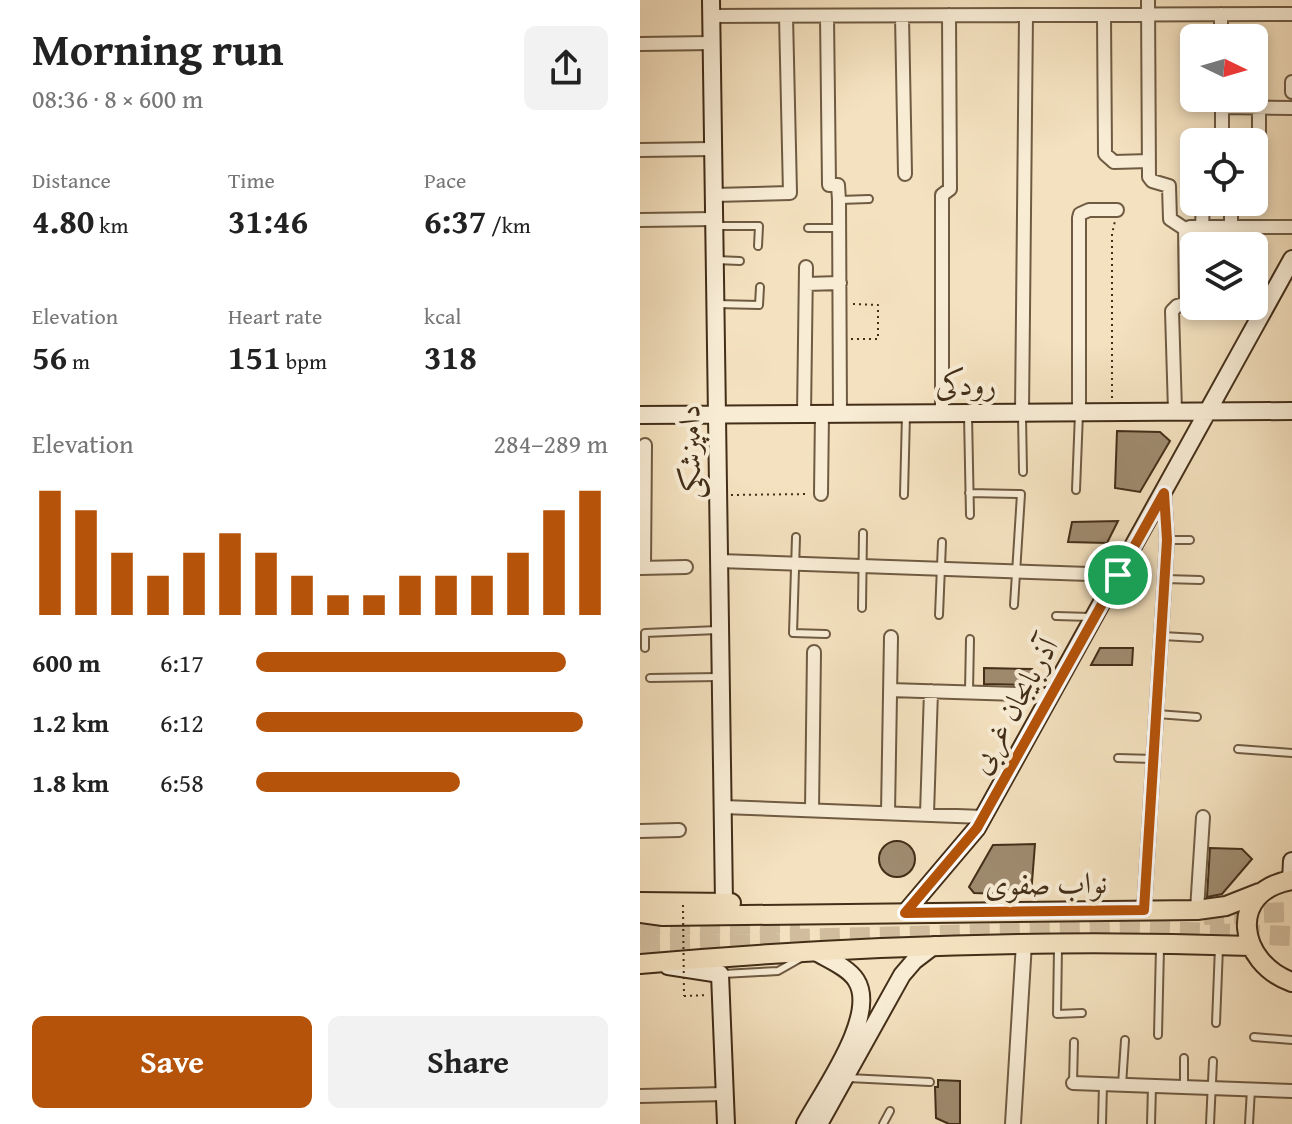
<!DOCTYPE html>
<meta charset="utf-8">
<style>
body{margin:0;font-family:"Gentium Book Plus",Amiri,serif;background:#f2f2f2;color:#222;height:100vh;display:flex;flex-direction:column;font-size:30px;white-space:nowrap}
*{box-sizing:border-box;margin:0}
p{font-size:26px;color:#767676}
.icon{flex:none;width:44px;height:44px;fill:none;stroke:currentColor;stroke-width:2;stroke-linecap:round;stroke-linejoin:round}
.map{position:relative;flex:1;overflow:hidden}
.panel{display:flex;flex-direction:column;background:#fff;width:640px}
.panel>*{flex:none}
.needle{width:52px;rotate:95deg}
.controls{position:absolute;left:540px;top:24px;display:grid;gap:16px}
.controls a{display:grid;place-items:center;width:88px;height:88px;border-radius:12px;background:#fff;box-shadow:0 4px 12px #0003;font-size:40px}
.pin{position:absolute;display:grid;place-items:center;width:68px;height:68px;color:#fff;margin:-34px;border:4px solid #fff;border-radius:50%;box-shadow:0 2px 8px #0007}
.round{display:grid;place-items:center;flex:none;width:84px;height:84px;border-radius:12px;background:#f2f2f2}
.head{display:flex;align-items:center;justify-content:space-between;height:136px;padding:0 32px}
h1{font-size:44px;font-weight:800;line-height:60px}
.metrics{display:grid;grid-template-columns:repeat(3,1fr);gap:12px;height:136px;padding:8px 32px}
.metrics div{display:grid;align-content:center}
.metrics b{font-size:34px;font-weight:800}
.metrics small{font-size:22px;font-weight:400}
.metrics p{font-size:22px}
.chart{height:224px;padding:16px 32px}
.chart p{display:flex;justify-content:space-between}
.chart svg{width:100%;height:144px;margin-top:8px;stroke:#b45309;stroke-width:6}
.cta{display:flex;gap:16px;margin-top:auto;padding:16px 32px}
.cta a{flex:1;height:92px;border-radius:12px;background:#b45309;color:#fff;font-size:32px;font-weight:800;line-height:92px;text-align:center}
.cta a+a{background:#f2f2f2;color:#222}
ul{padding:0 32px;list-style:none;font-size:26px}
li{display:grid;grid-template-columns:128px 96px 1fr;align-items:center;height:60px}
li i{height:20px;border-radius:10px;background:#b45309}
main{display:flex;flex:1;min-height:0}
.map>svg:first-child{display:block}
</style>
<main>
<section class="panel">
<div class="head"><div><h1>Morning run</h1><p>08:36 · 8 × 600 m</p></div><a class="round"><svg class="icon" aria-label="share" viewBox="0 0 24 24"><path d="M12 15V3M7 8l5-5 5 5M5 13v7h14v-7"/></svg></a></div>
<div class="metrics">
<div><p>Distance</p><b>4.80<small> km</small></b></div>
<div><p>Time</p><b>31:46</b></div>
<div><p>Pace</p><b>6:37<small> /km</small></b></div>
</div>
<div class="metrics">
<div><p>Elevation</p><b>56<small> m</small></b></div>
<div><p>Heart rate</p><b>151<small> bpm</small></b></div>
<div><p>kcal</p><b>318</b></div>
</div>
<div class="chart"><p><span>Elevation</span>284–289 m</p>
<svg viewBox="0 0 160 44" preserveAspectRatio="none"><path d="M5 44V6M15 44V12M25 44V25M35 44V32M45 44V25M55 44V19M65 44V25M75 44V32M85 44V38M95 44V38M105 44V32M115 44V32M125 44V32M135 44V25M145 44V12M155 44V6"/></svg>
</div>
<ul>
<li><b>600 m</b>6:17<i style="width:88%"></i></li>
<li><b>1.2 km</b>6:12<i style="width:93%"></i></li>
<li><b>1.8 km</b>6:58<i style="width:58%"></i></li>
</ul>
<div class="cta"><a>Save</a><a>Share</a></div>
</section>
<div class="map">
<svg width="652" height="1124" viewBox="0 0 652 1124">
<rect width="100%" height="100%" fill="#f4e1bf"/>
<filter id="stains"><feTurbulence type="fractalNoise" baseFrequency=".0025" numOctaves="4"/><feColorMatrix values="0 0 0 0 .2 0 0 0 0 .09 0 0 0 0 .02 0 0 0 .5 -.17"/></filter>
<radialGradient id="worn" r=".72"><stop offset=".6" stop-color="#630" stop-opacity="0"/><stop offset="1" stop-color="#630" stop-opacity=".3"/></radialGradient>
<path fill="#9f8b6f" stroke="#432e18" stroke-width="2" d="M477,431L520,432L530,441L500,492L475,488Z
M478,521L467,543L428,542L432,522Z
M460,648H493L492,665H451Z
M344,668L392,669L387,685L344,684Z
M239 859a18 18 0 1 1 36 0a18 18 0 1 1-36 0Z
M395,844L391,895L334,893L329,887L353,845Z
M570,848L602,849L612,859L582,894L567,897Z
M298,1080L320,1081V1124H309L296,1118L295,1087H298Z"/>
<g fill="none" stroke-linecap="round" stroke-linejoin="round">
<path stroke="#d1bd9e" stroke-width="20" stroke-dasharray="20 10" stroke-linecap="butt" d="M564,915L652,912
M0,926L160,923
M0,943L494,930L652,936"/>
<g stroke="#6f5b42" stroke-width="10">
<path id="service" d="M200,200L229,199
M75,226H119L118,246
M168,228H199
M76,260L100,261
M76,304L119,305L120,287
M328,415L330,515
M382,416L383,472
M436,490L439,413
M329,493L381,494L374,605
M264,495L266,414
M156,537L153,633L186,634
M527,540H550
M525,579L560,580
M222,608L223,533
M299,615L302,542
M416,616L451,617
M522,636L559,638
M5,648V633L78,630
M10,678L79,677
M329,691L330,639
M517,714L557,717
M598,749L652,753
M478,758L514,759
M418,947L417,1014L442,1013
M83,974L138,971L161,958
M576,1023L579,947
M518,1035L520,948
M614,1037L652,1040
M208,1078L290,1082
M433,1083L434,1042
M482,1085L485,1040
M544,1087V1058
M243,1124L250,1111
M462,1124L463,1084
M511,1124L512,1086
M570,1124L573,1061
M609,1124L611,1089"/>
</g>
<g stroke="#6f5b42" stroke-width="16">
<path id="minor" d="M508,0L509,177L512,181L529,186L530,219L545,229
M581,14V38
M464,15L465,154L474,162L509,161
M71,16L652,14
M187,16L189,185H198L199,200L200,413
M262,16L265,174
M0,44L72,43
M652,82V92
M582,98V142
M582,107L652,108
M619,108V164
M0,150L73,149
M74,195L150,193L146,16
M0,220L74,219
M562,227L563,202
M591,227V202
M545,229L550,227H652
M166,284L200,283
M535,411L532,311L537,306L544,304L546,300L545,229
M382,412L386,15
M439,412V218L440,214L449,210H477
M302,413V195L310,189L309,15
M164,414L166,267
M181,494L182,413
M79,561L478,575
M0,568L46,567
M4,568L5,445
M250,690L411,695
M83,807L343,817
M172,810L174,652
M248,812L251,637
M287,814L291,691
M0,831L39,830
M504,910L527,540L524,493
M557,910L563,817
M433,1083L652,1091
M0,1096L85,1094"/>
</g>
<g stroke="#6f5b42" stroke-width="18">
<path id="tertiary" d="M373,1124L384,943"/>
</g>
<g stroke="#432e18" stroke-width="20">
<path id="secondary" d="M71,0L84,903
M0,415L652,411
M651,880L652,861
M265,913L337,828L652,259
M28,966L80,974L86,1124
M165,1124C182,1092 239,1015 216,980C208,967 187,959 174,951
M179,1124L262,975L274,961L295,945"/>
</g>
<g stroke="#432e18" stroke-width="22">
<path id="primary" d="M652,880C586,891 598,963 652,982
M0,902L91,903
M0,913L23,916L557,910L586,906L619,893
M0,964C203,946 407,939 611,946"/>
</g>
<path stroke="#432e18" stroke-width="2" stroke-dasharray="2 4" stroke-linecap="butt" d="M211,339H238V305L213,304
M472,398V234L475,221
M91,495L169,494
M44,996L67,995"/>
<use href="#service" stroke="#f8ecd5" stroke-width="6"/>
<use href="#minor" stroke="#f8ecd5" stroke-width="12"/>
<use href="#tertiary" stroke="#f8ecd5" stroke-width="14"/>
<use href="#secondary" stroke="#f8ecd5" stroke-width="16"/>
<use href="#primary" stroke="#f4e1bf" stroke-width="18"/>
<path stroke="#432e18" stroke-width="2" stroke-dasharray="2 4" stroke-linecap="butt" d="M43,905L44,996"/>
</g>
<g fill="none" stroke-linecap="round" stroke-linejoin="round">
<g stroke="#fff" stroke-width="16">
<path id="route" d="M524,493L527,540L504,910L265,913L337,828Z"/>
</g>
<use href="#route" stroke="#b45309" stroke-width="10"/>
</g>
<g text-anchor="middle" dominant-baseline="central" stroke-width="8" stroke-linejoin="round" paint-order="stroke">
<g font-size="30" fill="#432e18" stroke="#f8ecd5">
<text x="326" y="384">رودکی</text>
<text transform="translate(49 452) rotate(-91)">دامپزشکی</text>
<text transform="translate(373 705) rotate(-61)">آذربایجان غربی</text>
<text transform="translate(406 883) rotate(-1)">نواب صفوی</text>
</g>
</g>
<rect width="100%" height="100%" filter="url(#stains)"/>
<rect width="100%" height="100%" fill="url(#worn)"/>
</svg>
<div class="controls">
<a><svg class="needle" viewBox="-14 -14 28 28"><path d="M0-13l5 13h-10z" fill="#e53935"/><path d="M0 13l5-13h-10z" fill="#767676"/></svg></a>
<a><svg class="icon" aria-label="locate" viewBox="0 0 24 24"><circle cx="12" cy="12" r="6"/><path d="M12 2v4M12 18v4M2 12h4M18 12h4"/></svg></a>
<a><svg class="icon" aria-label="layers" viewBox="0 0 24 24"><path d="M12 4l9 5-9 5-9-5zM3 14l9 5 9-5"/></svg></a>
</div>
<div class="pin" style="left:478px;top:575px;background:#1e9e55"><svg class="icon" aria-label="arrive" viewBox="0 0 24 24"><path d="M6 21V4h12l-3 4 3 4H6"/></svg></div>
</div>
</main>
